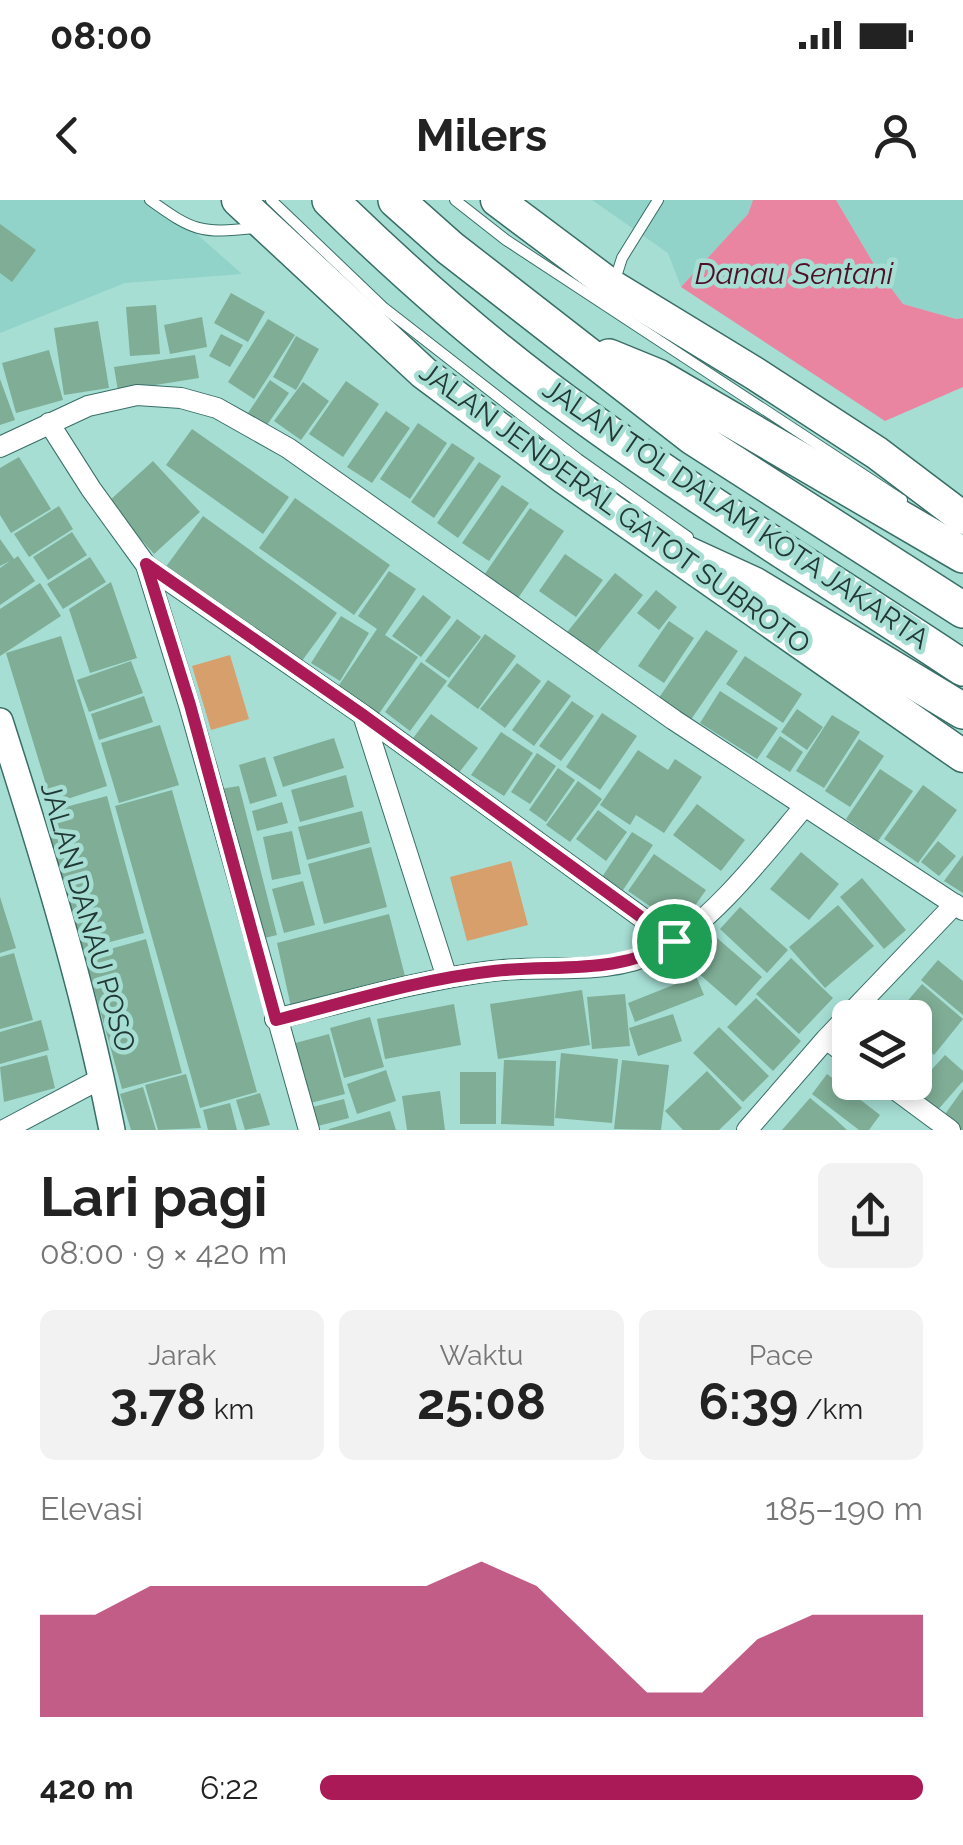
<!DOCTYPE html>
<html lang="id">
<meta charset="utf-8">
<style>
body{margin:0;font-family:Raleway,sans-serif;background:#f2f2f2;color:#222;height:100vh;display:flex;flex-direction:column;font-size:38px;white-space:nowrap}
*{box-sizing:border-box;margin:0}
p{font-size:32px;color:#767676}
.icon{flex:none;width:55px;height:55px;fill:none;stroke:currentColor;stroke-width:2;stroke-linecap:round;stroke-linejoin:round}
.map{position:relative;height:930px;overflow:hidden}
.details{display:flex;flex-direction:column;background:#fff;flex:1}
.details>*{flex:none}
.tools{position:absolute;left:832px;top:800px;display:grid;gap:20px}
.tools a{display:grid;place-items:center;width:100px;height:100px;border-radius:15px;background:#fff;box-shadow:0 5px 15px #0003;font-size:50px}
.pin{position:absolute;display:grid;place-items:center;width:85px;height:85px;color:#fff;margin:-42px;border:5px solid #fff;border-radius:50%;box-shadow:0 2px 10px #0007}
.round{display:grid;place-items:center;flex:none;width:105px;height:105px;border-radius:15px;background:#f2f2f2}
.overview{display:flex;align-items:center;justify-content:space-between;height:170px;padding:0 40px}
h1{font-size:55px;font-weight:700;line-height:75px}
.figures{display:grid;grid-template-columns:repeat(3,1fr);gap:15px;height:170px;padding:10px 40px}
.figures div{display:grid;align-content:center;border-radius:15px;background:#f2f2f2;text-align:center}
.figures b{font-size:50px;font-weight:700}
.figures small{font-size:28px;font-weight:400}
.figures p{font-size:28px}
.chart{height:280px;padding:20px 40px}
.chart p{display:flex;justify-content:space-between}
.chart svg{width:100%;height:180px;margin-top:10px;fill:#a91a56;opacity:.7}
ul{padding:0 40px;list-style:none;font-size:32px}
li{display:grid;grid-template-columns:160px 120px 1fr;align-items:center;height:75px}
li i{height:25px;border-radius:12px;background:#a91a56}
.status{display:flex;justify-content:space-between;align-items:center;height:70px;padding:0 50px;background:#fff;direction:ltr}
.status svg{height:28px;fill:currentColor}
header{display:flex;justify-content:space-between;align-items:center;height:130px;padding:0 40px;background:#fff;font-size:45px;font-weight:700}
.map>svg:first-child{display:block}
</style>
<div class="status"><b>08:00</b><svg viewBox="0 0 49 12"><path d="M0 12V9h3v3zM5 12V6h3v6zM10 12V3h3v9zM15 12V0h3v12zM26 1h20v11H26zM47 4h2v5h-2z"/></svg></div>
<header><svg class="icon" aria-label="back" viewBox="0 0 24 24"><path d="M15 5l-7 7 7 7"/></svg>Milers<svg class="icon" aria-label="person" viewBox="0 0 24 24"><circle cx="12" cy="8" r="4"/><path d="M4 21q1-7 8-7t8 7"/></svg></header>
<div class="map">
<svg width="963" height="930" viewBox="0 0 963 930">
<rect width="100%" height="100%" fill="#a6ded4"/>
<path fill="#91d3c8" d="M0,0H158L242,74L125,83L0,133Z
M592,0H753L748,14L681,87L668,53Z
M836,0H963V118L956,119L903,104L878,71Z"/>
<path fill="#d79f6b" d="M230,455L249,519L211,530L192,466Z
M511,661L528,725L467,741L450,677Z"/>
<path fill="#e985a1" d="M753,0H836L878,71L903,104L956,119L963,118V187L885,221L681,87L748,14Z"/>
<path fill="#7fad96" d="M0,24L36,50L12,82L0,73Z
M231,93L265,112L248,142L214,123Z
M156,105L160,154L130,156L126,107Z
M202,117L207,147L170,154L164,125Z
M268,119L295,135L254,199L228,182Z
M98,121L109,188L64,195L54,128Z
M221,134L243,145L230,167L209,156Z
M296,136L319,149L296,190L273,177Z
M49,150L63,200L16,213L2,163Z
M195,155L199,178L118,191L114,167Z
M0,179L15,220L0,225Z
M270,180L289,193L267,225L248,213Z
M346,181L379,204L343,257L309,234Z
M303,182L329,201L301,240L274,221Z
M386,211L410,228L372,283L347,267Z
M418,223L447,243L410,299L380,279Z
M192,229L289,297L263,334L166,265Z
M452,243L475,258L434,318L411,302Z
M19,257L51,309L11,333L0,315V268Z
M153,261L200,312L154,354L108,302Z
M479,262L501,276L458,338L437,323Z
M502,285L529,303L489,361L462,343Z
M295,298L390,365L354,415L259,348Z
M59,306L73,329L29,357L14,334Z
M530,308L564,331L516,401L482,378Z
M203,316L337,413L299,465L165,368Z
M72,332L87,355L48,380L33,357Z
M0,339L14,359L18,356L35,381L0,405V368L10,361L0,366Z
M565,354L603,380L576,417L539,391Z
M90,357L106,382L63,409L47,384Z
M389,371L416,389L385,435L418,457L376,518L335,491L377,429L358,416Z
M615,373L643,395L593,458L564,436Z
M111,382L137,458L90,473L69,409Z
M40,383L61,416L0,456V409Z
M656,390L677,407L659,430L637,413Z
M423,395L451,417L421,457L392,436Z
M341,416L369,433L340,481L311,463Z
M457,419L481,437L449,478L425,461Z
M669,421L694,438L664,483L638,466Z
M706,430L738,451L690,521L658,499Z
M485,434L516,456L478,509L447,486Z
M61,436L107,586L52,604L6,453Z
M745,456L802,494L783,523L726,484Z
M131,461L143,493L89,512L77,480Z
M421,462L447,481L410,531L385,512Z
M517,463L541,481L505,528L480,509Z
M548,480L571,496L534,546L512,530Z
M720,491L778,528L757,559L700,523Z
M144,496L153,522L99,540L91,514Z
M572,501L594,516L561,561L539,546Z
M797,509L823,527L807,550L781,532Z
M602,513L637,536L600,590L566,567Z
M431,514L478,548L458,574L411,541Z
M832,515L860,532L824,588L796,571Z
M160,525L179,585L119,603L101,543Z
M501,532L533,553L504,596L471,575Z
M780,536L803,552L790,572L766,557Z
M334,538L344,568L283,587L273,557Z
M859,539L884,556L850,607L825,591Z
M638,550L668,570L675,559L702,577L664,633L636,615L630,625L600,605Z
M537,553L556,566L530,604L511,592Z
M265,557L277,596L250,604L239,565Z
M558,568L575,580L546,622L529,610Z
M880,569L913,591L878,641L846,619Z
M346,575L354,607L300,622L291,590Z
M578,581L602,599L570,642L546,625Z
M923,585L957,610L918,663L884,639Z
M239,586L277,735L260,739L220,589Z
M172,590L257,892L200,908L115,606Z
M107,596L144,733L80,750L43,613Z
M282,602L288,623L257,631L252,611Z
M697,604L745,640L721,671L673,635Z
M598,610L627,632L606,661L576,639Z
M362,611L370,643L307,660L298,627Z
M292,631L301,674L272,680L263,637Z
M632,632L653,645L623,690L602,677Z
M938,641L956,656L939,676L921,662Z
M371,647L387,707L324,724L308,664Z
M801,652L839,684L809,720L770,689Z
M654,654L706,690L680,727L628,691Z
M963,655V693L944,681Z
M862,678L906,730L884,749L840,697Z
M303,681L315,725L284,733L272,689Z
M0,697L16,748L0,753Z
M838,705L874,746L825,788L789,747Z
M740,707L788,750L767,773L720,729Z
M389,714L406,780L291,807L277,743Z
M717,738L762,777L736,806L691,767Z
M146,739L182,873L122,889L85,756Z
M14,753L33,820L0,829V757Z
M791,758L833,798L799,834L756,794Z
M938,760L963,781V815L921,780Z
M696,776L704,795L635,822L628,803Z
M922,784L963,819L934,855L915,839V818H893Z
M582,790L590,845L498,859L490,804Z
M625,794L630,846L592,849L587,797Z
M756,798L801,841L773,871L727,827Z
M454,804L461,845L385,859L377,819Z
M673,814L682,841L638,856L629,828Z
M370,817L384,867L344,878L330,828Z
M41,820L49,850L0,864V832Z
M719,827L769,876L743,902L693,853Z
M329,834L345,894L303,905L288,845Z
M561,853L618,859L612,923L555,918Z
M47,855L55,888L4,902L0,867Z
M945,855L963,871V881L936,912L912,891Z
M504,860L556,861L554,926L501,924Z
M622,860L669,865L661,930L614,929Z
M386,870L396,901L357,914L347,884Z
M707,871L742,908L719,930H683L665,911Z
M460,872H496V924H460Z
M186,874L201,928L158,930L145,885Z
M827,874L880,915L869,930H859L812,894Z
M143,887L156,930H131L120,894Z
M963,889V930H961L943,917Z
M440,891L445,930H407L402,896Z
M260,893L270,925L245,930L236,900Z
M810,898L832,916L847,930H782Z
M344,899L349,918L310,928L305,909Z
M230,903L237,930H208L203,910Z
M390,911L396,930H329V929Z"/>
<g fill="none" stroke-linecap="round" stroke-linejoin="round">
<g stroke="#386e66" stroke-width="12">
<path id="service" d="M150,0C193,31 201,34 254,28
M271,0L384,108L578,259L688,337
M455,0L506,40L902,300
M614,83L622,58L658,0"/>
</g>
<g stroke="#386e66" stroke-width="22">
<path id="minor" d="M49,223L91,289L146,365L189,505L309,930
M0,247L88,206L137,195L181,198L217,208L288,248L674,520L963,710
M146,365L363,515L674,741
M363,515L447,778
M275,819C347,802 419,780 492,771C546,764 608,777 658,751C710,725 766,652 804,607
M826,839L850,857
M885,882L950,930
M4,930L102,878
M747,930L826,839L955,704"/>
</g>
<g stroke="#386e66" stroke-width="28">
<path id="tertiary" d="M0,521C43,655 85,792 112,930"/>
</g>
<g stroke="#386e66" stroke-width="35">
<path id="trunk" d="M238,0L424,173L565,278L963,556
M497,0L613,87L754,173L877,253L963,318"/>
</g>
<g stroke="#386e66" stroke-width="38">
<path id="motorway" d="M330,0C409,77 494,152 584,216C707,305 837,384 963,468
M396,0L450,48L693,237L963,410
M609,157L658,177L963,355
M660,342L754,385L963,511"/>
</g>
<use href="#service" stroke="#fff" stroke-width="10"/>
<use href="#minor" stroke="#fff" stroke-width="20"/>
<use href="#tertiary" stroke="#fff" stroke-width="25"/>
<use href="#trunk" stroke="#fff" stroke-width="32"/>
<use href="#motorway" stroke="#fff" stroke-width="35"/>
</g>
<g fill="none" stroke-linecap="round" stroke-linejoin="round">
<g stroke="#fff" stroke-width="20">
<path id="route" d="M146,364L363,515L674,741C619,776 555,764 494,771C420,779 347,802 276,820L190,505Z"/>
</g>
<use href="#route" stroke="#a91a56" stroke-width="12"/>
</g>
<g text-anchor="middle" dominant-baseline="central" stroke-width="9" stroke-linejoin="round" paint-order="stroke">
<g font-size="28" fill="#213834" stroke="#a6ded4">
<text transform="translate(615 308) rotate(36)">JALAN JENDERAL GATOT SUBROTO</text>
<text transform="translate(736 314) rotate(34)">JALAN TOL DALAM KOTA JAKARTA</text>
<text transform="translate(88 717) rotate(74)">JALAN DANAU POSO</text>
</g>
<g font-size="30" font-style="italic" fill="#4e1027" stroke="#a6ded4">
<text x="794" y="73">Danau Sentani</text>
</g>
</g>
</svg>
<div class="tools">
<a><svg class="icon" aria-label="layers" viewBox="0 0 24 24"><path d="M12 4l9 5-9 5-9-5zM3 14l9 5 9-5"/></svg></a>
</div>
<div class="pin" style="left:674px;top:741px;background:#1e9e55"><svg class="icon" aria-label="arrive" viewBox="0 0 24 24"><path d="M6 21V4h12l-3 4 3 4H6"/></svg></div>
</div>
<section class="details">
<div class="overview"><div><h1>Lari pagi</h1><p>08:00 · 9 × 420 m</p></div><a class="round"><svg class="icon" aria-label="share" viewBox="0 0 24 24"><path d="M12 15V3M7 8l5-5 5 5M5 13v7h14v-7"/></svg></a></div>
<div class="figures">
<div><p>Jarak</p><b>3.78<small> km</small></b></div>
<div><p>Waktu</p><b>25:08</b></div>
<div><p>Pace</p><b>6:39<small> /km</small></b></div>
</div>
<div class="chart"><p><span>Elevasi</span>185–190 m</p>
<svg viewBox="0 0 160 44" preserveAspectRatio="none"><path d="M0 44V19L10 19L20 12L30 12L40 12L50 12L60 12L70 12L80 6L90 12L100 25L110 38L120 38L130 25L140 19L150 19L160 19V44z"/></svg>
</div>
<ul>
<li><b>420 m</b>6:22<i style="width:100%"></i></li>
</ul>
</section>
